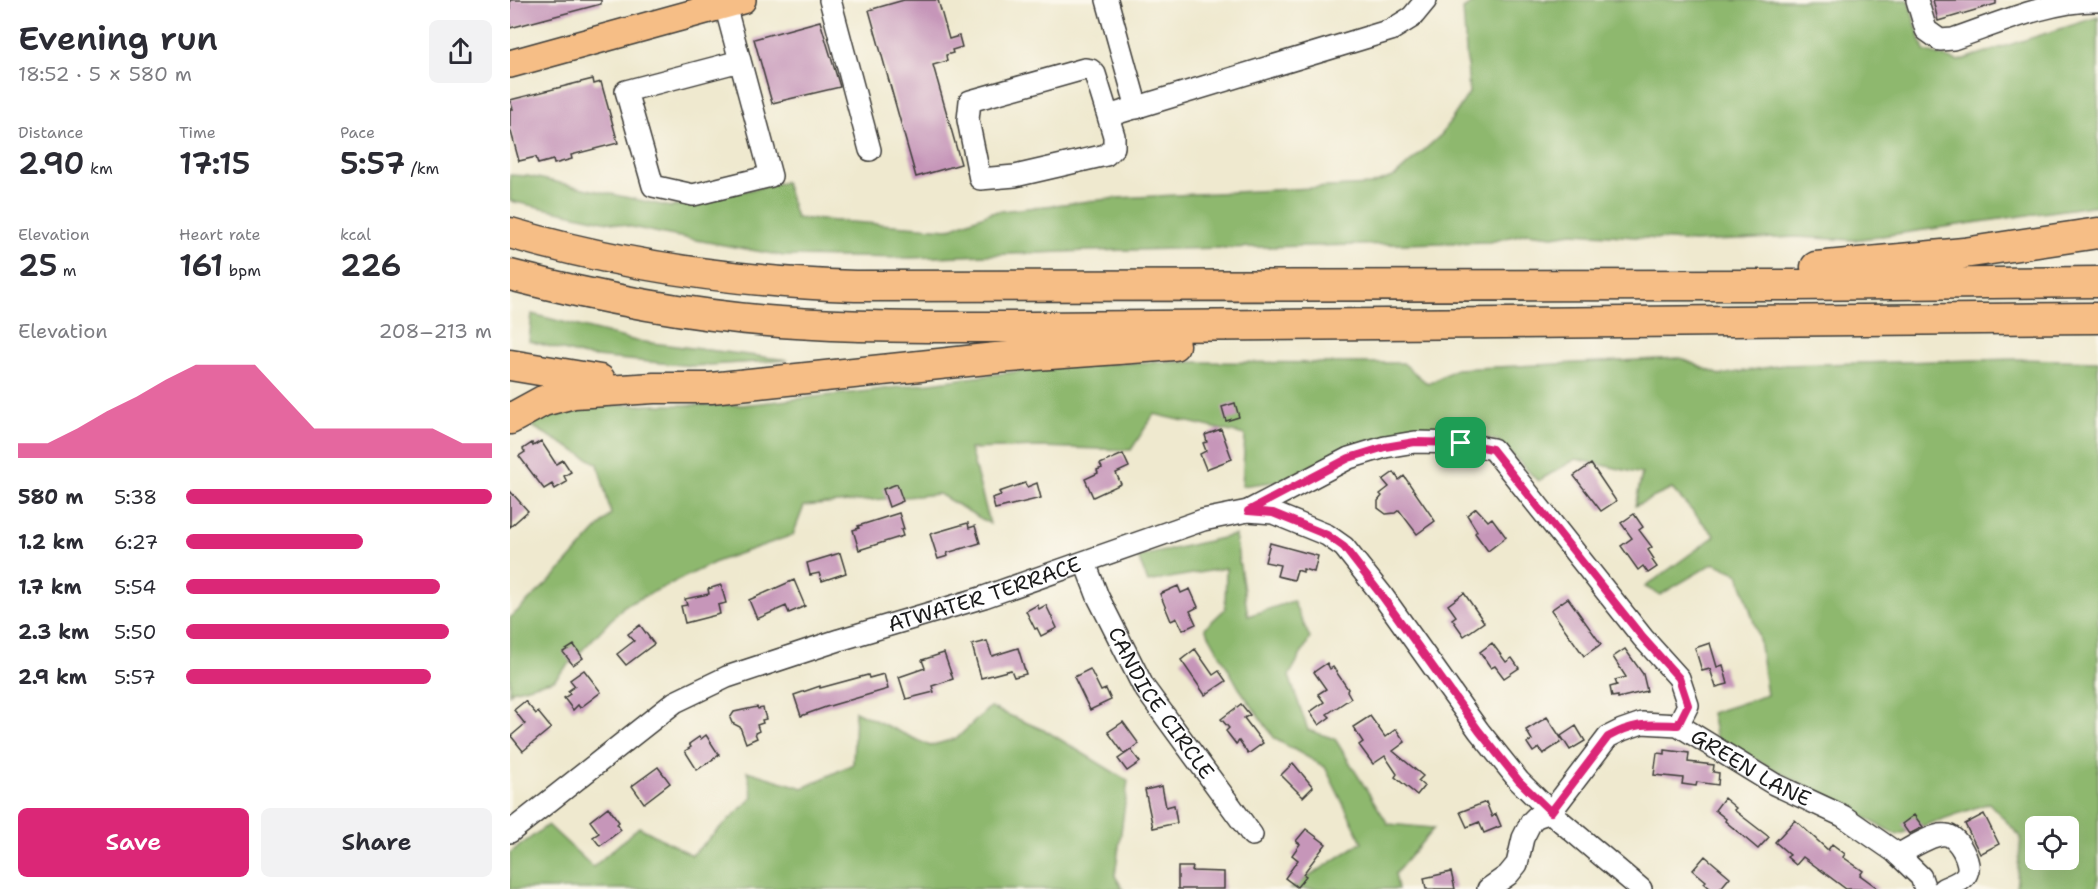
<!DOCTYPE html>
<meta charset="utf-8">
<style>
body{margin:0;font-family:"Shantell Sans",sans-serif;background:#f2f2f3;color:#2b2b33;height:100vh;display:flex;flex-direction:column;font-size:22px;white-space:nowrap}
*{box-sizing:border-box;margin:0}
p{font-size:20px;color:#7c7c81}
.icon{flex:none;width:33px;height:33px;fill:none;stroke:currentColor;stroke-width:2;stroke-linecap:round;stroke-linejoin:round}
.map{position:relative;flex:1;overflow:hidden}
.side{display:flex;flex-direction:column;background:#fff;width:510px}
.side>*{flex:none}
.buttons{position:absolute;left:1515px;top:816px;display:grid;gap:12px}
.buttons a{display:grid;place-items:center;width:54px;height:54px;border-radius:9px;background:#fff;box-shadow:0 6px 24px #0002;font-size:30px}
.pin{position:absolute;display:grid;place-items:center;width:51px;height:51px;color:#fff;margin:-26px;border-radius:12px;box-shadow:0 3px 9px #0006}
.round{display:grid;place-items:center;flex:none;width:63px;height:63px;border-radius:9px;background:#f2f2f3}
.summary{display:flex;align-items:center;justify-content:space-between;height:102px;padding:0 18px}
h1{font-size:33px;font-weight:600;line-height:45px}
.metrics{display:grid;grid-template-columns:repeat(3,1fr);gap:9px;height:102px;padding:6px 18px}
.metrics div{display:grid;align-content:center}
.metrics b{font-size:30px;font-weight:600}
.metrics small{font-size:16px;font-weight:400}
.metrics p{font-size:16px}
.chart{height:168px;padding:12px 18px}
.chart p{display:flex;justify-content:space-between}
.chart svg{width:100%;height:108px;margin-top:6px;fill:#db2777;opacity:.7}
.cta{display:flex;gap:12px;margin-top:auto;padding:12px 18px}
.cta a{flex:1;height:69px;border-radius:9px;background:#db2777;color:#fff;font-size:24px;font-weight:600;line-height:69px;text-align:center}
.cta a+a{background:#f2f2f3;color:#2b2b33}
ul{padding:0 18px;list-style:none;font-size:20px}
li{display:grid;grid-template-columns:96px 72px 1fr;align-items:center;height:45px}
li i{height:15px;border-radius:8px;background:#db2777}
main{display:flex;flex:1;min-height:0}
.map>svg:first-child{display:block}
</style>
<main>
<section class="side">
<div class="summary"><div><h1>Evening run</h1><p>18:52 · 5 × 580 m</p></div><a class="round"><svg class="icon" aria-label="share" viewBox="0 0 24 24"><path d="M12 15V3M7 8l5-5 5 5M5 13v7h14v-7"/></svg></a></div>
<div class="metrics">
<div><p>Distance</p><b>2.90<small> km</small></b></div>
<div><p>Time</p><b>17:15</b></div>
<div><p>Pace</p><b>5:57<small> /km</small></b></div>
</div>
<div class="metrics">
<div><p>Elevation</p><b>25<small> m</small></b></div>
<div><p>Heart rate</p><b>161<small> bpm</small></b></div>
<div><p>kcal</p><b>226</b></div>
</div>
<div class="chart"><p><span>Elevation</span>208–213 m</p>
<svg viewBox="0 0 160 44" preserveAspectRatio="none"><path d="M0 44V38L10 38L20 32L30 25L40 19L50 12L60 6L70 6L80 6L90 19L100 32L110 32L120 32L130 32L140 32L150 38L160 38V44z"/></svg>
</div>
<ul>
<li><b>580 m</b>5:38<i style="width:100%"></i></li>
<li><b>1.2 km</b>6:27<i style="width:58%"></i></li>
<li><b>1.7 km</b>5:54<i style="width:83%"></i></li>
<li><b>2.3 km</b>5:50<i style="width:86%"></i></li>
<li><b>2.9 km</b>5:57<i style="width:80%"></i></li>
</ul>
<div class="cta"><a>Save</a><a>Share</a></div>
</section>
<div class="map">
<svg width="1588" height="889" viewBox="0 0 1588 889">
<rect width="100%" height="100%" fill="#fbf7ec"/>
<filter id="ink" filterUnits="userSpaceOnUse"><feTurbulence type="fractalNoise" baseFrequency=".0167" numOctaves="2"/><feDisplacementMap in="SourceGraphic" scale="12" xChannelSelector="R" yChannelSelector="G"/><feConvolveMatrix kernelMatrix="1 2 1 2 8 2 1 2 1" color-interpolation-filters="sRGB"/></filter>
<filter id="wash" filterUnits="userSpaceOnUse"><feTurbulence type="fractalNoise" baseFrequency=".008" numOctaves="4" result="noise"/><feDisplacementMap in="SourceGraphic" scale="24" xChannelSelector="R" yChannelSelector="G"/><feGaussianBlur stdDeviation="1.35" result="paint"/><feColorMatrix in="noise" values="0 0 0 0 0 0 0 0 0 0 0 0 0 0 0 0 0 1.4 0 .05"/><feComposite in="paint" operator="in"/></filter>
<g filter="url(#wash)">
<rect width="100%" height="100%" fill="#efe9cf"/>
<path fill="#8eb86e" stroke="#556a45" stroke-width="1.5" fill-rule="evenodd" d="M967,0H1398L1414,51L1448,61L1588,17V205L1344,240L1286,237L1184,242L1100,235L1062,233L1043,236L1017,233L980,242L577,251L400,258L274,256L159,235L0,201V175L18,176L161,207L275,182L286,218L438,229L482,212L607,198L860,185L885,176L932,134L959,93L953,9Z
M22,314L126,341L278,360L183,366L75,356L19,341Z
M1170,358L1210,375L1273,365L1507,359L1588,361V889H1506L1511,837L1479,803L1387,835L1206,738L1201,713L1257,695L1249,639L1229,574L1204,563L1150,595L1135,587L1205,536L1162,489L1125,506L1132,474L1066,459L1028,481L989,441L930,430L848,443L770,481L732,486L735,435L644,414L621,450L529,447L460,449L480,524L429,494L294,506L283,535L208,561L114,606L44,680L2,691L0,694V618L44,577L101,514L88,464L18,424L47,405H232L359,391L557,365L651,362L893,363L918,384L946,369ZM1526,826H1558V860H1526Z
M725,535L738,616L783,601L800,638L779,676L798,730L825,739L878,824L924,828L885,874L888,889H780L852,842L815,767L765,739L729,688L695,628L715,609L716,568L638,582L628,557Z
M480,707L538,732L618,781L605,876L613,889H178L177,886L165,889H0V853L38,825L83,867L129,827L182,855L243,797L237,771L293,788L343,764L345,711L420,746L447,738Z"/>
<g id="blocks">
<path fill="#c696b9" d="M0,0H91V4L0,28Z
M394,0H428L439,39L449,36L452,47L442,50L443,53L436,55L437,61L423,65L451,164L406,177L359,10Z
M1423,0H1486V4L1428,21Z
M310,21L330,87L262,103L244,39Z
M83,79L84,84L91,82L108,143L61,155L62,159L44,164L43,160L28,164L26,157L9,161L0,128V109H3L0,100Z
M725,403L729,417L716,421L712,407Z
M711,429L722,459L696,469L690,454L696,451L693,443L697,442L695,435Z
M31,441L46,464L53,460L61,472L54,476L57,482L45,489L42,484L34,489L9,456L15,452L13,449L22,443L23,446Z
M613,454L619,467L606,473L611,484L583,497L575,479L588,473L587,470L592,468L590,464Z
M1081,464L1106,501L1091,511L1064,476Z
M884,472L889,480L894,476L925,521L907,534L889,510L885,513L876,514L868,508V501L872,496L870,494L879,487L873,480Z
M515,483L517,487L527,483L531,498L485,509L482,498L491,495L489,492Z
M387,484L393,501L379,507L373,489Z
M0,491L18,511L0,527Z
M966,508L978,521L982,518L996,537L978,551L965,533L967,531L957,515Z
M389,513L394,529L391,530L393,536L349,550L343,530L349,528L348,526Z
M1124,514L1133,527L1129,530L1142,547L1138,550L1144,559L1142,560L1147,567L1138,573L1133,566L1128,570L1111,546L1122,538L1111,523Z
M458,523L459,528L465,526L470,543L437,553L438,556L428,559L420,534Z
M760,543L808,556L804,572L793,569V572L787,570L784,580L767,576L770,565L755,562Z
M330,553L336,573L312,581L309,573L300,575L297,563Z
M284,580L295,606L279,613L276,606L247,619L239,600Z
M211,585L216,603L208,605L210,614L175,623L171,606L177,605L175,599L199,594L198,589Z
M668,586L671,593L680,589L688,607L680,611L686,624L673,630L667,618L661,621L650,594Z
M954,593L974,622L954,636L942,619L946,616L938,605Z
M1058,598L1091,644L1074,656L1041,610Z
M527,605L529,609L536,605L547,628L531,636L527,628L525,629L516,611Z
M130,625L144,644L116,665L107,654L124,641L118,634Z
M477,641L482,656L508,648L516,674L504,677L501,670L471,678L462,645Z
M982,643L996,662L1002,658L1009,668L994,678L985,666L981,668L970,652Z
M1200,643L1207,667L1213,665L1218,684L1206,687L1200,669L1192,671L1185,648Z
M64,645L73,658L63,665L53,652Z
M685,649L703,675L709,671L716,681L695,695L671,660Z
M1115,649L1133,674L1137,691L1108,698V696L1102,697L1100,687L1107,685L1105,680L1116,677L1103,657Z
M434,653L443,679L422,686L424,692L396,699L389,677L415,668L412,660Z
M817,663L820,669L823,667L838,689L837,691L841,698L817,714L820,717L809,725L800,712L814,702L808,694L816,689L804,672Z
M580,669L591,691L596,689L601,700L580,710L564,677Z
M74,670L91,692L70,708L68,705L63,710L54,698L60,694L58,691L65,686L60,680Z
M374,674L378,689L316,707L291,716L284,695L310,686V688L358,675L359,678Z
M15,701L26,714L28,712L41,728L13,751L1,736L15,724L4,710Z
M731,704L740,715L734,718L753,743L738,754L729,741L726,744L716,731L719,728L711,719Z
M247,707L248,709L253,708L256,719L252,720L253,723L247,725L249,731L245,733L247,738L236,743L230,727L222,723L220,718L224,712Z
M860,716L875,737L886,729L895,742L883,751L913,776L908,781L914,786L907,795L885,777L887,774L875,756L863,764L849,745L853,742L843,727Z
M1037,717L1053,741L1033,754L1029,748L1023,752L1017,743L1022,740L1016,730Z
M613,722L629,744L614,754L598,732Z
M1066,726L1075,741L1060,750L1051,736Z
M196,735L209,755L187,770L175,751L181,747L179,744L189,737L191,739Z
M621,750L630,762L617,771L608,759Z
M1155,750L1179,753L1178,762L1204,765L1203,772L1209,773L1208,785L1187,782L1186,786L1172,784L1173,778L1144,775L1147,753L1155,754Z
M783,763L803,787L793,797L771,775Z
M148,767L160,783L134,803L122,786Z
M652,786L656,807L664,805L667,823L643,828L635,790Z
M1214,798L1226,808L1224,810L1259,837L1248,849L1215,821L1216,819L1205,810Z
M976,802L982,817L986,814L991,826L974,833L969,822L957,827L950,812Z
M98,807L109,822L107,824L111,830L90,846L83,837L89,833L80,821Z
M1474,814L1489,844L1470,854L1455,824Z
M1404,815L1413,827L1399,834L1392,824Z
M1285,820L1318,850L1322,844L1335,854L1333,857L1353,871L1350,875L1369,889H1336L1293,857L1286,865L1277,857L1280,855L1265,842Z
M796,829L816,844L793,874L796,876L787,887L775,878L788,860L782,855L790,844L786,841Z
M1195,856L1220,877L1210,889H1201L1194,883L1196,881L1183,870Z
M668,867H683L682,871L714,872V889H668Z
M941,872L945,889H916L914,878Z"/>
</g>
</g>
<g filter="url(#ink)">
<use href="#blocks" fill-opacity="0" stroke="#3c3b37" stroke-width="1.5"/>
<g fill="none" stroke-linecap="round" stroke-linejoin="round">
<g stroke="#3c3b37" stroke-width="24">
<g id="minor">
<path d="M320,0L360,150"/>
<path d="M597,0L627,108"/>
<path d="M1407,0L1416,30L1430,40L1443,39C1487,24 1541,0 1588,1"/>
<path d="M215,5L261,176L183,195L143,186L116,91L230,61"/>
<path d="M598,116L585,74L581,70L574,69L460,101L458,120L470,179L505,176L596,155L604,147V136L598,116L881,30L902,17L916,0"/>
<path d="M738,511L763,513L817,535L834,547L872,595L969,731L1009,781L1048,819L1131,889"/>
<path id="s1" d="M575,563L588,597L633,686L742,835"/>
<path id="s2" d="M0,832L165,702L217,677L329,640L474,597L693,520L738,511L839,458L875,447L905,442L951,443L983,449L1133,638L1169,678L1178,705L1168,725"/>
<path d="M1388,855C1399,849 1423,833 1436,835C1448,836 1462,863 1457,873C1454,881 1441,885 1433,889"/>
<path id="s3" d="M978,889L998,875L1007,864L1013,838L1021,822L1026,817L1041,812L1098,737L1112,730L1132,723L1168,725L1264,784L1333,816L1385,852L1411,877L1415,889"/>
</g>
</g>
<g stroke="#3c3b37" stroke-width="30">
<path id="major" d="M0,64L232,0"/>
</g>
<g stroke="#3c3b37" stroke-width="33">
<path id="highway" d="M0,233C113,266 228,282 345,286L1285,285L1588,282
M1306,267L1454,253L1588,233
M0,275C89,298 178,315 270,322C353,328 437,327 521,327L1588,318
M0,365L90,380
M0,419L33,401L64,393L144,388H201L486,358L664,345"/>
</g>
<use href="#minor" stroke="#fff" stroke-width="21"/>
<use href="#major" stroke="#f6be86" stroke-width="27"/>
<use href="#highway" stroke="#f6be86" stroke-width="30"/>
</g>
</g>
<g fill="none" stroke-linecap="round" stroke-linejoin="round" filter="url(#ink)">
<g stroke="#fff" stroke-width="12">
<path id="route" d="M905,442L951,443L982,449L1133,638L1169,678L1178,705L1168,725C1138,724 1125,722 1098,737L1041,812L1009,781L969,731L872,596L834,547L817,535L763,513L738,511L839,458L875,447Z"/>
</g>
<use href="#route" stroke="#db2777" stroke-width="8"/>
</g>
<g text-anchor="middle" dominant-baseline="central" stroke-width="4.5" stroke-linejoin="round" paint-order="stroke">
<g font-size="21" fill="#1c1c1c" stroke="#fbf7ec">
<text stroke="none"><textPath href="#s2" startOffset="538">ATWATER TERRACE</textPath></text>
<text stroke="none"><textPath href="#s1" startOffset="160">CANDICE CIRCLE</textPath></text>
<text stroke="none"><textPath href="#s3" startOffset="358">GREEN LANE</textPath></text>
</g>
</g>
</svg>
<div class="buttons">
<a><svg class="icon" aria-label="locate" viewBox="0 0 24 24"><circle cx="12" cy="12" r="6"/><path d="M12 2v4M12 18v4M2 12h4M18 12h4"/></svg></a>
</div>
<div class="pin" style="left:951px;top:443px;background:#1e9e55"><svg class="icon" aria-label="arrive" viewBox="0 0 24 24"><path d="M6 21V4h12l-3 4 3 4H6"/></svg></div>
</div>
</main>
